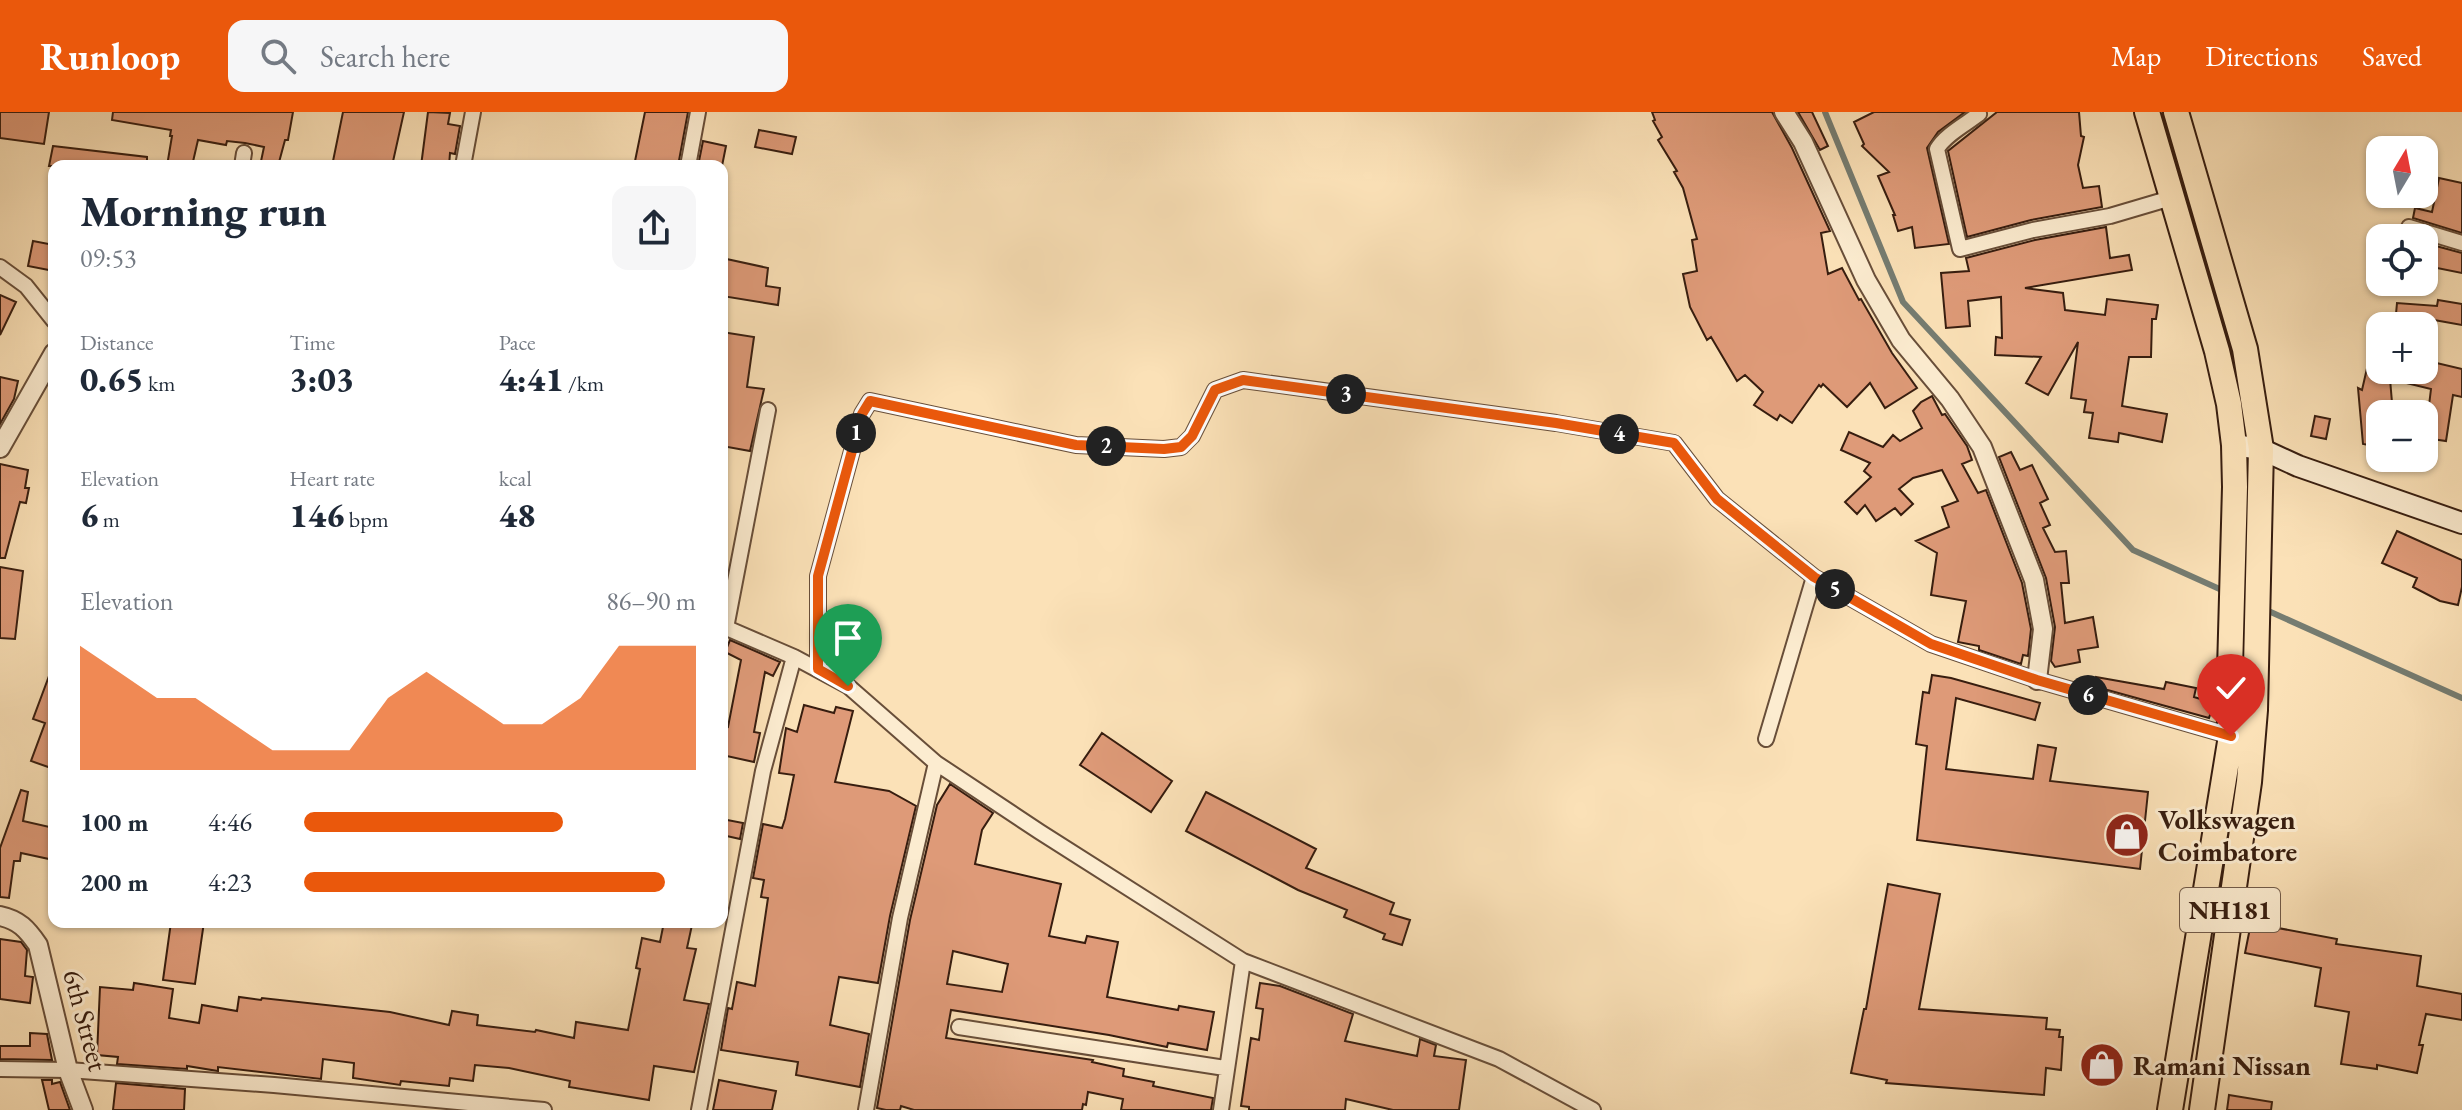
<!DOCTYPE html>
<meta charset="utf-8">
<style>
body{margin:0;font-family:"EB Garamond",serif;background:#f6f6f7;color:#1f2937;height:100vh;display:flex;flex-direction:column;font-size:30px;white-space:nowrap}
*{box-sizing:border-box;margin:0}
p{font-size:26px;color:#747a83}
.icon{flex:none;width:44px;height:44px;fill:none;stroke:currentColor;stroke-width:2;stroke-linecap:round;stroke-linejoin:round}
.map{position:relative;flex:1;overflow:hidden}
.drawer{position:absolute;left:48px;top:48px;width:680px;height:768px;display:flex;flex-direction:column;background:#fff;border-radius:16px;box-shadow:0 2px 6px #0004}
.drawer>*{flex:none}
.needle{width:52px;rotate:10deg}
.fabs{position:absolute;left:2366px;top:24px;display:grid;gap:16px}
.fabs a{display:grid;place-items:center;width:72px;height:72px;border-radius:16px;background:#fff;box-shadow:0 2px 6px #0004;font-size:40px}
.pin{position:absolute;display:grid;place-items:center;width:68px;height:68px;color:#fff;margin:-82px -34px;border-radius:50% 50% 50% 0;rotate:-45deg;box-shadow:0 0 8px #0007}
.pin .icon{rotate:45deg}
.km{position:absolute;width:40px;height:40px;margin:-20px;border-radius:50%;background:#222;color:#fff;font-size:22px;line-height:40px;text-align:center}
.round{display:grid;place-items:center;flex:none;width:84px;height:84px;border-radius:16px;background:#f6f6f7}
.head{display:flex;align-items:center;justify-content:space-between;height:136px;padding:0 32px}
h1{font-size:44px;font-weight:800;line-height:60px}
.metrics{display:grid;grid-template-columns:repeat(3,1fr);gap:12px;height:136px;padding:8px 32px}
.metrics div{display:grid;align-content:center}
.metrics b{font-size:34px;font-weight:800}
.metrics small{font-size:22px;font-weight:400}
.metrics p{font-size:22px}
.chart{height:224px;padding:16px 32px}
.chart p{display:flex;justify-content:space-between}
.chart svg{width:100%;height:144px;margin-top:8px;fill:#ea580c;opacity:.7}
ul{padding:0 32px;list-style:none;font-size:26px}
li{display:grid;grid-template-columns:128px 96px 1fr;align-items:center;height:60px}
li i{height:20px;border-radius:10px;background:#ea580c}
header{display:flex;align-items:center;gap:48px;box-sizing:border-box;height:112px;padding:0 40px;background:#ea580c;color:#fff}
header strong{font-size:38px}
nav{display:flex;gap:44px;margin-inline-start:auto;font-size:28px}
.search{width:560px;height:72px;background:#f6f6f7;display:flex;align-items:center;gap:20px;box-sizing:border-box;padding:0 28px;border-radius:16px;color:#747a83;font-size:30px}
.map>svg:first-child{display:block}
</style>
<header>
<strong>Runloop</strong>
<div class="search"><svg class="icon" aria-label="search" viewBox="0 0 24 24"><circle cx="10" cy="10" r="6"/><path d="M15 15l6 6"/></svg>Search here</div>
<nav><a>Map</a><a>Directions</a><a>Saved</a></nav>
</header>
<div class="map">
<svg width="2462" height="998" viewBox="0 0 2462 998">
<rect width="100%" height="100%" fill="#fbe1b7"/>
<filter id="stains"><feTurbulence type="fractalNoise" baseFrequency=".0025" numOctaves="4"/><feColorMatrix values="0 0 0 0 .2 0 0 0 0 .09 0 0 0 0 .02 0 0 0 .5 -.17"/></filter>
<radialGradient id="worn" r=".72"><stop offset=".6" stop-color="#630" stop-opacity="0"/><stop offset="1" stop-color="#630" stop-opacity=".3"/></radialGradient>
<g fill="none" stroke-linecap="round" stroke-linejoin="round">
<path stroke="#757c71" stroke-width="6" d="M1825,0L1903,190L2133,438L2224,479
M2264,497L2462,586"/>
</g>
<path fill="#de9a78" stroke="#371d0f" stroke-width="2" fill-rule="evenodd" d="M0,0H49L44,32L0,26Z
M113,0H293L288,28H285L278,54H260L264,35L245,31L227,29L226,33L198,28L192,54H167L172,24H170L171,18L112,8Z
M343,0H404L392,54H332Z
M428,0L450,1L448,12L460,14L455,42L450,41L449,54H421Z
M645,0H688L678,54H634Z
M1652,0H1772L1792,36L1830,119L1821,121L1828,162L1842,156L1859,188L1861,187L1892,241L1917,276L1885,296L1870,271L1847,295L1823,272L1821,275L1819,273L1792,311L1780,303L1777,308L1754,293L1763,280L1745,263L1737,269L1711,225L1707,228L1690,195L1683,162L1697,159L1692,128L1697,127L1683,76L1674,60L1677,59L1658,28L1662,25L1653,9L1655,8Z
M1798,0H1812L1828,34L1820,38Z
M1874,0H1965L1938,20L1927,36L1949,132L1915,136L1912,115L1898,119L1893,103H1895L1878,64L1889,60L1862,34L1864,32L1854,10Z
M1997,0H2079L2081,24L2084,25L2078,53L2083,76L2099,74L2102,95L2031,108L1967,125L1948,39Z
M759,18L796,25L792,42L755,35Z
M703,29L726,34L722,54H698Z
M53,34L147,45V54H49Z
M2439,66L2462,71V121L2413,106L2415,96L2432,100Z
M2106,115L2110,146L2129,143L2132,158L2025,176L2063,181L2065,198L2105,203L2107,187L2158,193L2156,207H2152L2151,245H2129L2122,294L2167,302L2162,330L2119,321L2118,330L2089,326L2093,301L2084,300L2086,288L2071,286L2078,230L2048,283L2026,271L2041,245L1995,243L1996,225L2002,226L2001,185L1968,189L1970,214L1946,216L1941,161L1969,159L1966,146L2035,128Z
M33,129L54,133V159L28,154Z
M2436,134L2462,141V161L2432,155Z
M722,146L768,156L766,174L780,176L778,193L722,184Z
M0,183L16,190L0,223Z
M2438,188L2462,192V213L2434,208V213L2406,211V204L2396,202L2397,191L2437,194Z
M722,220L754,225L747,275L764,277L750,339L722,334Z
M2374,226L2380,227V258H2424V248L2462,257V285L2453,283L2446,329L2425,326L2431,277L2390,267L2393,302H2380V335L2363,332L2358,276L2362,278Z
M0,265L18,269L14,287L0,312Z
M1932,284L1942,303L1945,302L1967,334L1972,348L1962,352L1978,381L1986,378L2022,471L2031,517L2028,544L2023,543L2021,552L1979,538V534L1958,530L1966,489L1931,483L1937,441L1916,429L1949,415L1942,395L1958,389L1942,358L1913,366L1899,377L1913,392L1901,403L1895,396L1876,409L1865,393L1857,402L1845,390L1871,365L1864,359L1870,351L1841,338L1849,320L1883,335L1893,323L1900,329L1922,316L1913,299L1921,290Z
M2315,304L2330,307L2326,327L2311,324Z
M2011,340L2020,358L2032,353L2048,387L2040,391L2050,413L2043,416L2055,440L2066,439L2069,471H2061L2065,511L2093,505L2098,535L2078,538L2080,550L2055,555L2051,549L2055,515L2046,466L1999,345Z
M0,352L28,358L25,376H29L26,391L20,390L5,446H0Z
M2397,419L2462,448V475L2458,493L2440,489L2413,475L2417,466L2382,451Z
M0,455L23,459L15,527L0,526Z
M730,528L780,550L773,564L765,560L754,620L760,621L754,650L722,643V613L728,615L741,548L725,540Z
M52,556H54V657L31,649L45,611L33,607Z
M1932,563L1951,566L2040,591L2035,608L1956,586L1946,657L2033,667L2038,633L2056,636L2050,669L2148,680L2140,757L1917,728L1927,634L1916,632L1923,580L1929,581Z
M2096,565L2164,577L2166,570L2196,576L2194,585L2214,591L2209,606L2093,574Z
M804,593L834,601L836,595L853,599L835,670L889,679L916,694L890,804L878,871L839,865L830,913L869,922L860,975L796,963L798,950L721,938L728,896L732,897L737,870L755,874L768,786L761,785L764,768L753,766L763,712L782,716L785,707L794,663L779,661L786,616L797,620Z
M1102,621L1172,669L1151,700L1080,653Z
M950,672L993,701L982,718L975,752L1061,772L1049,824L1085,831L1087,824L1118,830L1107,885L1178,898L1179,894L1214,900L1207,938L1168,931L1167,935L1109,923L951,898L946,926L1093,948L1092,950L1124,957L1123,964L1154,970L1153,974L1213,986L1211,998H1121L1123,987L1088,980L1086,993L1083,992L1082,998H914L901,994L900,998H886L877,996L910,808L937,693ZM953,839L1008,852L1002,880L947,872Z
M21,678L28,680L23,709L54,716V725L49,747L21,741L20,749H14L9,786L0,785V736Z
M1206,680L1316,737L1306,756L1394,791L1390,802L1410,808L1402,833L1383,827L1385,822L1344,805L1347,798L1298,778L1186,719Z
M722,707L743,711L740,727L722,723Z
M1888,772L1940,782L1919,897L2047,906L2046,917L2060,918L2059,925H2063L2061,958L2046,956L2044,983L1886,971L1887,968L1851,961L1864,897H1866Z
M171,810H204L195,872L163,868Z
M664,810L692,813L687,836L696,837L684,888L709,892L694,960L654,954L649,988L569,975L570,969L509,956L475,953L473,969L450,966L449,974L401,969L400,973L353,966L354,951L323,947L321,967L218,955V959L187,954V957L117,952L118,945L97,943L100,875L133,878L134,871L173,877L169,906L199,911L202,893L237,899L239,885L261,888L262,886L390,900L449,913L452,899L478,903L477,913L535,920L536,918L574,926L576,910L628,918L640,857L636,856L642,826L660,830Z
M2251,811L2337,827L2336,832L2421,844L2417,874L2462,882V908L2426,902L2419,933H2423L2417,961L2377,953V957L2341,952L2349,900L2315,894L2321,856L2245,841Z
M0,827L21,830L27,838L25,864L33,865L30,891L0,887Z
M1260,871L1280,874L1353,902L1345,929L1417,944L1420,927L1436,933L1434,944L1466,948L1459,998H1393L1346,987L1345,998H1249V995L1241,994L1251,926L1259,928L1263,897L1256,896Z
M30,921L47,922L52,948L0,947V934H30Z
M42,968H52V972L60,970L70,998H49Z
M719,968L776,979L772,998H713Z
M116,971L185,977L184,998H113Z
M2229,983L2272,990L2271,998H2227Z"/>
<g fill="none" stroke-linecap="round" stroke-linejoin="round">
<g stroke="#684e39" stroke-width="18">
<path id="minor" d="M1978,0L1979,2C1966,12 1945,23 1937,37L1960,137L2033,118L2110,104L2171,86
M242,54L244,41
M463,54L473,0
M688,54L698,0
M2409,115L2462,131
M0,155L26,174L54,209
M1814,465L1931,532L2037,568L2231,624
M722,514L794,545L848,574L936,651L1040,720L1243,849L1499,947L1593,998
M726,516L768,298
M818,557V464L862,302L870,289L1076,333L1164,337L1181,335L1192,324L1215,278L1243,268L1556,311L1674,331L1717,387L1814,465L1766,627
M959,915L1225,956
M0,957L68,958L274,973L544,998
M699,998L763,659L794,545
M866,998L900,806L936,651
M1221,998L1243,849"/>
</g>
<g stroke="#684e39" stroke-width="22">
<path id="tertiary" d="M1784,0L1803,30L1866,168L1901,228L1950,287L1982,335L2034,468L2043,517L2037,568
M0,336L54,241
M0,804C19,808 27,817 38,833L68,958L83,998"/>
</g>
<g stroke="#371d0f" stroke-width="24">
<path id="secondary" d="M2234,333L2261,337L2298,354L2462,411"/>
</g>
<g stroke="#371d0f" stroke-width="28">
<path id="trunk" d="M2147,0L2217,239L2229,292L2234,333L2235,375L2229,595L2231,624L2170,998
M2176,0L2245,237L2261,337L2255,598L2249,670L2202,998"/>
</g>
<use href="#minor" stroke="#fcecd0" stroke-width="14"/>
<use href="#tertiary" stroke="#fcecd0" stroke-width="18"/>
<use href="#secondary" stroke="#fcecd0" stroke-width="20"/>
<use href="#trunk" stroke="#fbe1b7" stroke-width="24"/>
</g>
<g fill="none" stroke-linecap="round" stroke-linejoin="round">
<g stroke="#fff" stroke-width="16">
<path id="route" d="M848,574L818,557V464L862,302L870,289L1076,333L1164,337L1181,335L1192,324L1215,278L1243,268L1556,311L1674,331L1717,387L1814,465L1931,532L2037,568L2231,624"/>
</g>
<use href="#route" stroke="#ea580c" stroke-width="10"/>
</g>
<defs>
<g id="shop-disc" transform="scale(2.3)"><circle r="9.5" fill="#8f2418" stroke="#fcecd0"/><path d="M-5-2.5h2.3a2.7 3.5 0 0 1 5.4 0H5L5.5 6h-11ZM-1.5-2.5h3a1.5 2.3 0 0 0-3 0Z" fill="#fff"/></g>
</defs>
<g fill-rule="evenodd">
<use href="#shop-disc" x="2127" y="723"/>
<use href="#shop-disc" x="2102" y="953"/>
</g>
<g text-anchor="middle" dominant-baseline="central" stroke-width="6" stroke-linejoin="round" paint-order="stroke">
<rect fill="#fcecd0" stroke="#725b49" stroke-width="2" x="2180" y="776" width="100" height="44" rx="6"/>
<g font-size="26" font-weight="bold" fill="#371d0f">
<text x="2230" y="798">NH181</text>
</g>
<g font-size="28" font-weight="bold" fill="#371d0f" stroke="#fcecd0" text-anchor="start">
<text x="2158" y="707">Volkswagen<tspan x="2158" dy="32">Coimbatore</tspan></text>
<text x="2133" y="953">Ramani Nissan</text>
</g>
<g font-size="28" fill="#371d0f" stroke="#fcecd0">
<text transform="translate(86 908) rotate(75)">6th Street</text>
</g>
</g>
<rect width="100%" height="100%" filter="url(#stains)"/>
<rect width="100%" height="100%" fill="url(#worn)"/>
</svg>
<div class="fabs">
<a><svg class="needle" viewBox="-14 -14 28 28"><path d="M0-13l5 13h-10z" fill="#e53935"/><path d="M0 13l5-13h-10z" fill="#747a83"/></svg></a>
<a><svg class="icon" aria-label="locate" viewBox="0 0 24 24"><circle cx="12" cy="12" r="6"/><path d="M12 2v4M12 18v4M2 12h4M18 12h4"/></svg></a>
<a>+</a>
<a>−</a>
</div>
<div class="pin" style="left:848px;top:574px;background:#1e9e55"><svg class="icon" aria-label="arrive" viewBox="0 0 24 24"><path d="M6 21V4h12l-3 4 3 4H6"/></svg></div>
<div class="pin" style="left:2231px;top:624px;background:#d93025"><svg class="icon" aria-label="check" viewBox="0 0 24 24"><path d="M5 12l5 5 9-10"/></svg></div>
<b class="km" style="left:856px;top:321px">1</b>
<b class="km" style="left:1106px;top:334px">2</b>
<b class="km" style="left:1346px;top:282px">3</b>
<b class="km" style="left:1619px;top:322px">4</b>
<b class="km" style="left:1835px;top:477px">5</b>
<b class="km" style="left:2088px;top:583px">6</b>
<section class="drawer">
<div class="head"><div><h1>Morning run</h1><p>09:53</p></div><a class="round"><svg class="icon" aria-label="share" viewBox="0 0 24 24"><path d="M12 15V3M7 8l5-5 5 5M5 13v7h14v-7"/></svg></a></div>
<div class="metrics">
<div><p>Distance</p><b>0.65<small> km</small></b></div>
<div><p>Time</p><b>3:03</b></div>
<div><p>Pace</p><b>4:41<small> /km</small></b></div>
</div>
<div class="metrics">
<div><p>Elevation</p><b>6<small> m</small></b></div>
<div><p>Heart rate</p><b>146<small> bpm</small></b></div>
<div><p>kcal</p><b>48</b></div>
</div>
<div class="chart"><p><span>Elevation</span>86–90 m</p>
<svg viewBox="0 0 160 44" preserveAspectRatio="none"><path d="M0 44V6L10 14L20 22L30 22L40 30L50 38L60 38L70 38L80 22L90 14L100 22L110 30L120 30L130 22L140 6L150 6L160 6V44z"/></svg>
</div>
<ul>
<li><b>100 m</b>4:46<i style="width:66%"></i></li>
<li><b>200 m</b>4:23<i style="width:92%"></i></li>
</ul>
</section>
</div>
